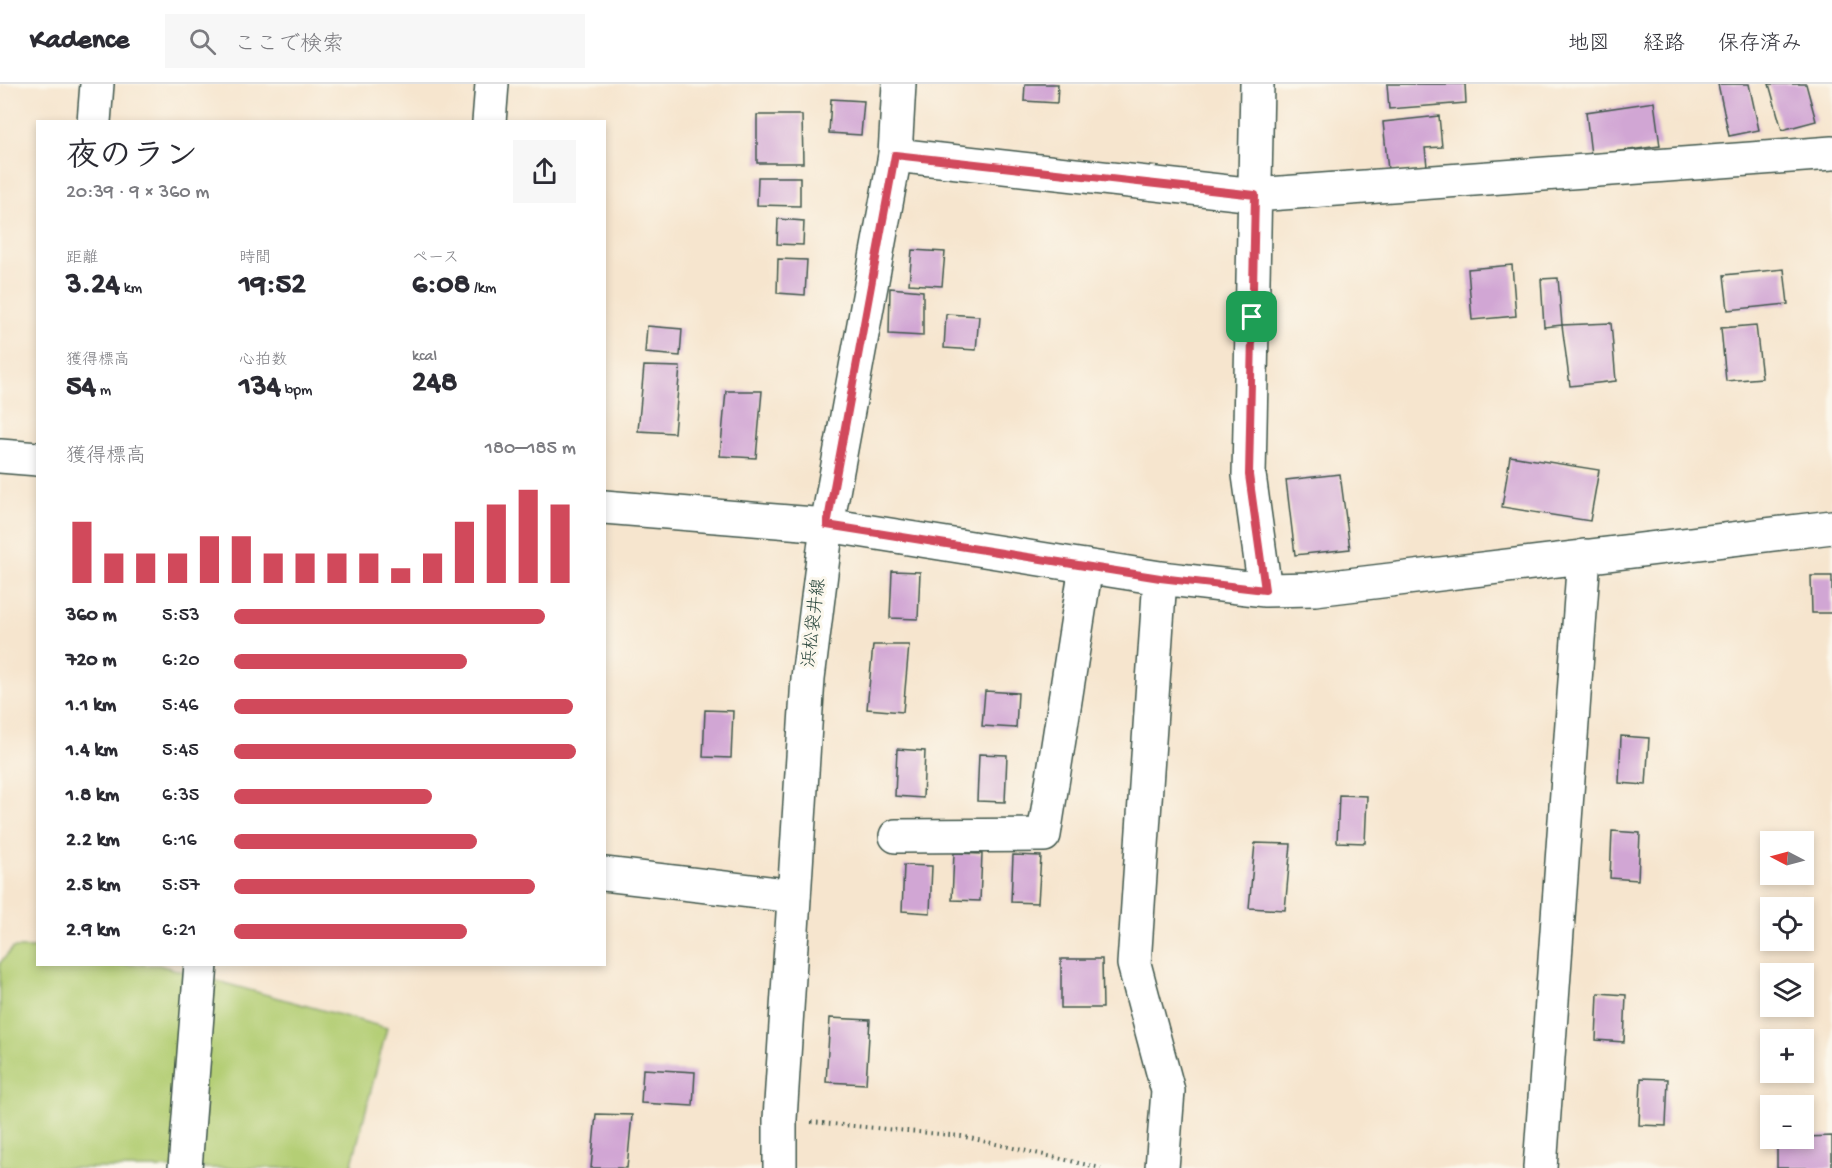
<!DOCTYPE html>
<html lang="ja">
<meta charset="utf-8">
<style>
body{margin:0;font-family:"Gochi Hand","Klee One",sans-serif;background:#f7f7f7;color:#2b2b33;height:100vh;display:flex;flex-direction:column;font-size:22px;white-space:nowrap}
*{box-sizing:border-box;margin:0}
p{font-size:20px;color:#7c7c81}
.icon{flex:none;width:33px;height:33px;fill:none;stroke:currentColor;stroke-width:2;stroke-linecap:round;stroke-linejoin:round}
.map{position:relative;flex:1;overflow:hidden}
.side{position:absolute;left:36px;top:36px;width:570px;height:846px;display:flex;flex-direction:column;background:#fff;border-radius:0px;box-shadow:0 3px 9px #0003}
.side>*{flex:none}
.needle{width:39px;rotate:276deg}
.fabs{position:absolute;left:1760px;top:747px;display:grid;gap:12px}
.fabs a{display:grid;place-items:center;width:54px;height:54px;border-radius:0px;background:#fff;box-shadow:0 3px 9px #0003;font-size:30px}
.pin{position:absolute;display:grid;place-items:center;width:51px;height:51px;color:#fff;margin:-26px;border-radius:12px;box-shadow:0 3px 9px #0006}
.round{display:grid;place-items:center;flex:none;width:63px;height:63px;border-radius:0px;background:#f7f7f7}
.headline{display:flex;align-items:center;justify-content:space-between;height:102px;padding:0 30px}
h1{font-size:33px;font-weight:700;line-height:45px}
.figures{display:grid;grid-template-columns:repeat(3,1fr);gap:9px;height:102px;padding:6px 30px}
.figures div{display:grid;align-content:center}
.figures b{font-size:30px;font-weight:700}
.figures small{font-size:16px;font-weight:400}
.figures p{font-size:16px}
.chart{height:168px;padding:12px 30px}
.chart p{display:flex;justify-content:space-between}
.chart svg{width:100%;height:108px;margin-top:6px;stroke:#d1495b;stroke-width:6}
ul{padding:0 30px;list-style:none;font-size:20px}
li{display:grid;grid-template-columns:96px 72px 1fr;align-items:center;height:45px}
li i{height:15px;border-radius:8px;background:#d1495b}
header{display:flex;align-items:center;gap:36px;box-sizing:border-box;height:84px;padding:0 30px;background:#fff;border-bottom:2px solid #e1e1e2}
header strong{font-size:28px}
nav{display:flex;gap:33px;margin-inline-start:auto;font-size:21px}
.search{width:420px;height:54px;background:#f7f7f7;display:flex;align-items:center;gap:15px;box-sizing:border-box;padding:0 21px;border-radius:0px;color:#7c7c81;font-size:22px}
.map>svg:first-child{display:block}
</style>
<header>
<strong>Kadence</strong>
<div class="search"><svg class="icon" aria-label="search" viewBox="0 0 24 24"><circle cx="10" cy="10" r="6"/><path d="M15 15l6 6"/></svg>ここで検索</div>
<nav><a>地図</a><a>経路</a><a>保存済み</a></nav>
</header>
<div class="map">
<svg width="1832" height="1084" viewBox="0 0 1832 1084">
<rect width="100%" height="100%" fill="#fbf7ec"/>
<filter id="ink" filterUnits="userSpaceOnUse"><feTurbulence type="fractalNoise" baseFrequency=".0167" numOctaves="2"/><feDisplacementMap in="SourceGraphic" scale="12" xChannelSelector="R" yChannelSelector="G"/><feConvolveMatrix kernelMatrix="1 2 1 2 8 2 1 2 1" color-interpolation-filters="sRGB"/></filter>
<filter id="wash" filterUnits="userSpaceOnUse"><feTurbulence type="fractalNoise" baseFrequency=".008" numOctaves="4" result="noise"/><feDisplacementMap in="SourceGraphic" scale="24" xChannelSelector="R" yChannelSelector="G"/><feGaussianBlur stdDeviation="1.35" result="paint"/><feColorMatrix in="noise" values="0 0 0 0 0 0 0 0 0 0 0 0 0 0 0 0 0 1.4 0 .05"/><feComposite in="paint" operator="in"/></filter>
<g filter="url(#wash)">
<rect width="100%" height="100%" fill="#f6e5ce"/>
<path fill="#b4ce74" stroke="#6a8654" stroke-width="1.5" d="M13,864H37L38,880L159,881L387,944L351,1084H0V879Z"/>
<g id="blocks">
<path fill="#d1a6d4" d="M1025,0H1058L1057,19L1024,17Z
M1387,0H1465L1466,19L1389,25Z
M1718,0H1749L1759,46L1729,52Z
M1769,0H1806L1816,37L1782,46Z
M831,15L864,17L861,51L829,49Z
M1654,18L1660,62L1591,71L1586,28Z
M757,31H802L803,79H757Z
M1439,32L1442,63L1425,64L1427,82L1388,86L1383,38Z
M758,93H800V122L757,121Z
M778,135L804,137L803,161L777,160Z
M912,166L945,168L942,202L909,200Z
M778,175L807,176L805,211L777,209Z
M1512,181L1516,232L1472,236L1468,185Z
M1784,185L1788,220L1728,226L1724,191Z
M1558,194L1562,241L1544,243L1541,195Z
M890,204L923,207V252L889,250Z
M946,230L979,232L976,266L944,264Z
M1611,239L1616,297L1570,302L1562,241Z
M1756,241L1762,294L1726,297L1721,244Z
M647,242L682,245L680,272L645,269Z
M644,282L680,283L674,349L638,347Z
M726,307H762L756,374L720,372Z
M1510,372L1599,386L1590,437L1502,423Z
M1340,390L1350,465L1295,471L1286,396Z
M892,487L920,488L918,535L890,534Z
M1811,492H1832V529H1812Z
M873,561H909L903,628L867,625Z
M985,607L1018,609L1016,644L982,642Z
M705,626L733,627L731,674L703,673Z
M1621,652L1649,654L1646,701L1619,699Z
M897,665L925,667L923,714L895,712Z
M979,670L1007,671L1005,718L977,717Z
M1339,711L1367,712L1365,759L1337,758Z
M1612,747L1640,749L1638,796L1610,794Z
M1255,759L1291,760L1285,826L1249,824Z
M954,769L982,770L980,817L952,816Z
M1013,771L1041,772L1038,819L1011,818Z
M904,781L932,782L930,829L902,827Z
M1061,875H1102L1103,924H1061Z
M1598,909L1626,911L1624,958L1596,956Z
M830,934L870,936L866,1000L826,998Z
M643,985L695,988L693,1022L641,1019Z
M1641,994L1668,995L1666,1042L1639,1041Z
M596,1030L632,1031L627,1084H591Z
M1832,1052V1084H1777V1054Z"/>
</g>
</g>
<g filter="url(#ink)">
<use href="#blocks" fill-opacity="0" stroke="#3f564b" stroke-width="1.5"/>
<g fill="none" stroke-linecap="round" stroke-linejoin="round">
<g stroke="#3f564b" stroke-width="36">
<path id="minor" d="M1257,0L1249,391L1265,506
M94,38L97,0
M489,38L492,0
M895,71L1255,111L1832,69
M0,372L38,375
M604,423L827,441L1160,494L1265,506L1315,505L1832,443
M1160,494L1134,880L1168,1007L1162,1084
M896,752L1044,751L1086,482
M604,790L794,812
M185,1084L201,880
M1540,1084L1584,472"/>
</g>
<g stroke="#3f564b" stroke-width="36">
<path id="major" d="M780,1084V1035L808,594L827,441L895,71L899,0"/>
</g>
<path stroke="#3f564b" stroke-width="4" stroke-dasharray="1.5 4.5" stroke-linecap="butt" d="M811,1038L961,1052L1101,1084"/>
<use href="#minor" stroke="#fff" stroke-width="33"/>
<use href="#major" stroke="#fff" stroke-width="33"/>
</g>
</g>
<g fill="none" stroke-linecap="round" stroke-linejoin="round" filter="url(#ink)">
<g stroke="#fff" stroke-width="12">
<path id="route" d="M895,71L1255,111L1249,391L1265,506L1160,494L827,441Z"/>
</g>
<use href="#route" stroke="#d1495b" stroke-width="8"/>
</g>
<g text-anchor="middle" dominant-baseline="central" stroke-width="6" stroke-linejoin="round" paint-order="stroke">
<g font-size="18" fill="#1f3d34" stroke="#fbf7ec">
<text transform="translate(815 539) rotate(-83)">浜松袋井線</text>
</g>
</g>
</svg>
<div class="fabs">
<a><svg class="needle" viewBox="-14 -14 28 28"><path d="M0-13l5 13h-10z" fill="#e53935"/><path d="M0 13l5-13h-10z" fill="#7c7c81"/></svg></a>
<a><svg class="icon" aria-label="locate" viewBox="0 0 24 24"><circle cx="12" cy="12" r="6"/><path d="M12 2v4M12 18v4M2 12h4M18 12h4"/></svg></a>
<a><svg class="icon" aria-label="layers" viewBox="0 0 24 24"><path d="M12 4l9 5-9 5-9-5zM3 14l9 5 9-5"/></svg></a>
<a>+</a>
<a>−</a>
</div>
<div class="pin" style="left:1252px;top:233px;background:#1e9e55"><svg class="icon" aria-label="arrive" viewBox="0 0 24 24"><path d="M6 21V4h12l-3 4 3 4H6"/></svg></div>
<section class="side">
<div class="headline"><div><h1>夜のラン</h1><p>20:39 · 9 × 360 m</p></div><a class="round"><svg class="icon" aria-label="share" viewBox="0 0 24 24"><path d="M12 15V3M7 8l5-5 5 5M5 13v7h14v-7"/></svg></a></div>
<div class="figures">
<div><p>距離</p><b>3.24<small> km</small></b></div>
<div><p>時間</p><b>19:52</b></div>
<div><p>ペース</p><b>6:08<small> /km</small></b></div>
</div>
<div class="figures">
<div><p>獲得標高</p><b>54<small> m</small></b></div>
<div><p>心拍数</p><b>134<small> bpm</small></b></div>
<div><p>kcal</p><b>248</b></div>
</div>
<div class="chart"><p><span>獲得標高</span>180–185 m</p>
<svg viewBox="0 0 160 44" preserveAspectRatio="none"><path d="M5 44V19M15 44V32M25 44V32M35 44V32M45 44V25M55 44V25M65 44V32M75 44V32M85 44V32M95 44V32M105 44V38M115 44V32M125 44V19M135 44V12M145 44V6M155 44V12"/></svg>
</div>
<ul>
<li><b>360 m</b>5:53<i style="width:91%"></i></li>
<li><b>720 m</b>6:20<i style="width:68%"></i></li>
<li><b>1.1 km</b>5:46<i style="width:99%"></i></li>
<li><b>1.4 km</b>5:45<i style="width:100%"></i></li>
<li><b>1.8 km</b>6:35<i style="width:58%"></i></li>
<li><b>2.2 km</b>6:16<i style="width:71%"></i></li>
<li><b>2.5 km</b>5:57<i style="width:88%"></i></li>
<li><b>2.9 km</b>6:21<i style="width:68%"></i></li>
</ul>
</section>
</div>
